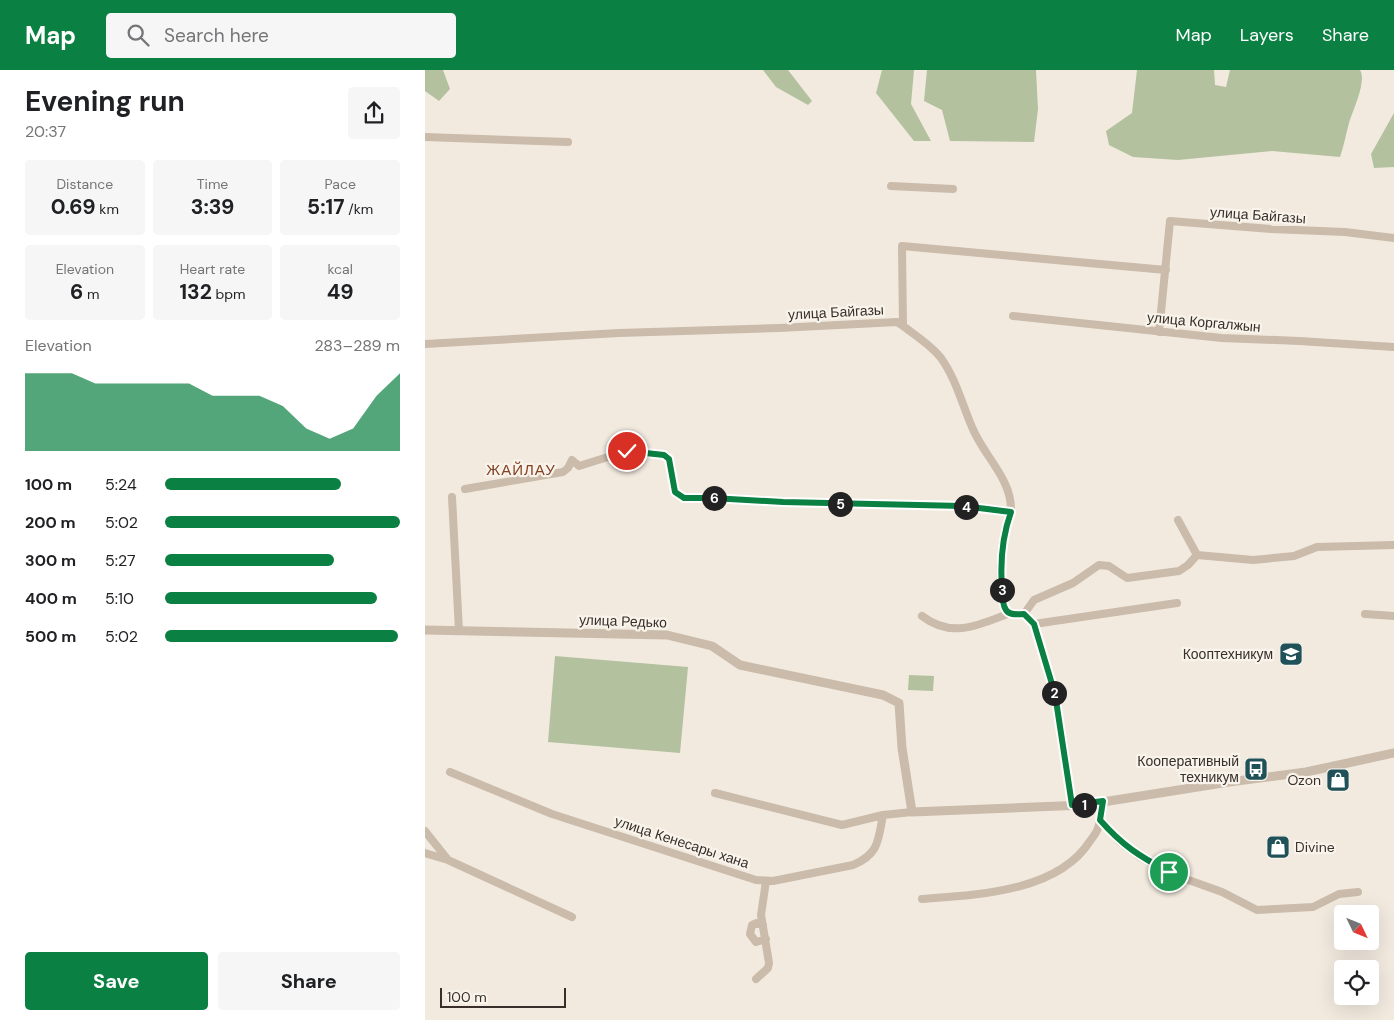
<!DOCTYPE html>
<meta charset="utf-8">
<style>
body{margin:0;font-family:"DM Sans",sans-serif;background:#f6f6f6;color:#202124;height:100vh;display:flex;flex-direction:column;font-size:19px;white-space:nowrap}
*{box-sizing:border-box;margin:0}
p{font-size:16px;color:#757577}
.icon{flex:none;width:28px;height:28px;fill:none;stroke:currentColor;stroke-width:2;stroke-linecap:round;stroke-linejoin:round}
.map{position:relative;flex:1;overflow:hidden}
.drawer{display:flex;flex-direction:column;background:#fff;width:425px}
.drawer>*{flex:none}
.needle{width:32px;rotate:133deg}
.controls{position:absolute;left:909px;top:835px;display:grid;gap:10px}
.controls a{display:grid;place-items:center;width:45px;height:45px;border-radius:5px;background:#fff;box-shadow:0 5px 20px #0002;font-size:25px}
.scale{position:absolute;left:15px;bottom:12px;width:126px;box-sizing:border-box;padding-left:5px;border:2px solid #382f2a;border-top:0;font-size:14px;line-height:18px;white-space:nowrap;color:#382f2a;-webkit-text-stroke:4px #f9f4eb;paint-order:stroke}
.pin{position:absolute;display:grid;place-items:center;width:42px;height:42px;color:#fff;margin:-21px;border:2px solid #fff;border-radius:50%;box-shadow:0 1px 5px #0007}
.km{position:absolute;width:25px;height:25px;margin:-12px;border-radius:50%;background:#222;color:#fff;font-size:14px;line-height:25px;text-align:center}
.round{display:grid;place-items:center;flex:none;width:52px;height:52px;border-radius:5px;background:#f6f6f6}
.summary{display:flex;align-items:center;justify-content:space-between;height:85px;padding:0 25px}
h1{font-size:28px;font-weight:700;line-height:38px}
.figures{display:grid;grid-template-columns:repeat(3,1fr);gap:8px;height:85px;padding:5px 25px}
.figures div{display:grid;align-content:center;border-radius:5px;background:#f6f6f6;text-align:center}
.figures b{font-size:21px;font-weight:700}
.figures small{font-size:14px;font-weight:400}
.figures p{font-size:14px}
.chart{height:140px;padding:10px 25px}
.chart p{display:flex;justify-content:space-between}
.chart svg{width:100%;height:90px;margin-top:5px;fill:#0b8043;opacity:.7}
.primary-button{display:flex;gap:10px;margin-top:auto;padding:10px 25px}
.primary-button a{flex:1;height:58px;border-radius:5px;background:#0b8043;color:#fff;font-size:20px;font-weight:700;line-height:58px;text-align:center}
.primary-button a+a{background:#f6f6f6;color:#202124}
ul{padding:0 25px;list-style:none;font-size:16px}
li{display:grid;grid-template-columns:80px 60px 1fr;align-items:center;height:38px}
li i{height:12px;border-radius:6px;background:#0b8043}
header{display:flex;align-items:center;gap:30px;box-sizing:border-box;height:70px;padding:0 25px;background:#0b8043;color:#fff}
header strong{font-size:24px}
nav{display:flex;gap:28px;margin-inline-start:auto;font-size:18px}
.search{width:350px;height:45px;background:#f6f6f6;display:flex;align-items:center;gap:12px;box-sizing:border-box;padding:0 18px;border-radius:5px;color:#757577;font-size:19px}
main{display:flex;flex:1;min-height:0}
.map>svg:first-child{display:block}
</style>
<header>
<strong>Map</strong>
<div class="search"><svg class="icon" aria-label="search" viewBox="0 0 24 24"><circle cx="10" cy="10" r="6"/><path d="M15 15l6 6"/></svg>Search here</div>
<nav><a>Map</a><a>Layers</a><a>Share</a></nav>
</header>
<main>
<section class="drawer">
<div class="summary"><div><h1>Evening run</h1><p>20:37</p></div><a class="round"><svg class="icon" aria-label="share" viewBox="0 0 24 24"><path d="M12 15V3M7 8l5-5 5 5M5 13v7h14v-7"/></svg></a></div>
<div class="figures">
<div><p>Distance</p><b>0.69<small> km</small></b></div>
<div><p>Time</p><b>3:39</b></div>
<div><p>Pace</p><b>5:17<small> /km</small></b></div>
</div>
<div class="figures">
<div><p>Elevation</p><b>6<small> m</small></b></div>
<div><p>Heart rate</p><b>132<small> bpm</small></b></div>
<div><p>kcal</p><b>49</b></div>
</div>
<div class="chart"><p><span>Elevation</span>283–289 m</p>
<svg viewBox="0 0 160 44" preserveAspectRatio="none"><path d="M0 44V6L10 6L20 6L30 11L40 11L50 11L60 11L70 11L80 17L90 17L100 17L110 22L120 33L130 38L140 33L150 17L160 6V44z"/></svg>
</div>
<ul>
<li><b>100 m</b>5:24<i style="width:75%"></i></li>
<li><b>200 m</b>5:02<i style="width:100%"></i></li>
<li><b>300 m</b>5:27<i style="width:72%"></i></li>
<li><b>400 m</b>5:10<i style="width:90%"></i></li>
<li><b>500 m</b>5:02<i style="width:99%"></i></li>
</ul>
<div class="primary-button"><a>Save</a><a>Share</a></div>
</section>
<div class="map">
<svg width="969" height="950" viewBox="0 0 969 950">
<rect width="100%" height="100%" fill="#f2eadf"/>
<path fill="#b3c19f" d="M0,0H18L25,19L14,31L0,21Z
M338,0H363L387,31L383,35L351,17Z
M457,0H489L486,34L506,71H489L451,23Z
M502,0H611L613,39L609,72L525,71L517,40L499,31Z
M712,0H789L790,15L801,17L805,0H935C942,11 928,40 924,53C921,64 919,75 915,87L847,81L753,90L708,87L684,75L681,61L707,43Z
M969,43V97L949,98L946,84Z
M130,586L263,597L255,683L123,672Z
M484,605L509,606L508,621L483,620Z"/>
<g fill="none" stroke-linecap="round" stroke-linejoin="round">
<path stroke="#cabbab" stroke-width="8" d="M0,67L143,72
M466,116L528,119
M588,246L797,268L874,271L969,277
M478,256L477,176L741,200
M734,262L745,151L846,159L920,162L969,168
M0,274L194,263L354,258L472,252L478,256C490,265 506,275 516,288C531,309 537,334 547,357C558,385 586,408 586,439C586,445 582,451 581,457C576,474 571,526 581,540C585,546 593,544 599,544L609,554L630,623L647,735
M40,419L138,402L143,398L147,390L154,396L202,381L239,385L244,389L250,422L259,428H287L358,432L538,436L586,441
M27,427L34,561
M753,450L772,485L828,490L869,486L892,477L969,475
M599,544L609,530L648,513L674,495L684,496L702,508L754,501L763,495L772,485
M940,544L969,546
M497,546C527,569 554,555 585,543
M609,554L752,533
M25,702L127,744L331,810L348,811L428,795C454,784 453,771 458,745
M290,723L417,755L458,745L487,742
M675,750L694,771L715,787L744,803L797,822L832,840L888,837L914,824L933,822
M0,761L23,790L147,847
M0,783L23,790
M497,829C551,825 633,822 665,771C668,767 672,762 673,758C676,750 676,740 678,731
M338,855L331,853L327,855L325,864L331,872L341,869
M331,909L343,898L344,893L336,845L341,811"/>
<path stroke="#cabbab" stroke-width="9" d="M0,560L242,565L287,576L315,595L458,625L474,633L477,678L487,742L659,735L804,712L881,702L969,683"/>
</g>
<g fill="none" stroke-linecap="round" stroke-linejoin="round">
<g stroke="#fff" stroke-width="10">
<path id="route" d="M202,381L239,385L244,389L250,422L259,428H287L358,432L538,436L586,442C577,467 575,491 577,518C577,525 577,534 581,540C585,546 593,544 599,544L609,554L630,624L647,735L678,731L675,750C698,776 714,786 744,802"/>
</g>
<use href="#route" stroke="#0b8043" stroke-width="6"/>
</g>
<defs>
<g id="university-square" transform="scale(1.25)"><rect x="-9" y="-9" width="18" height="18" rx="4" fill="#205158" stroke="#f9f4eb"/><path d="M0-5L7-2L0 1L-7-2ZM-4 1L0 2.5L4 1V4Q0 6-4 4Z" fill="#fff"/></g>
<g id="bus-square" transform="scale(1.25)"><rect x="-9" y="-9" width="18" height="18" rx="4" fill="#205158" stroke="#f9f4eb"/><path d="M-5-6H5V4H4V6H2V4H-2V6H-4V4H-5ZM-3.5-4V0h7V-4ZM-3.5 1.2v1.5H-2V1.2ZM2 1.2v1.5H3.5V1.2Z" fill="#fff"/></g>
<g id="shop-square" transform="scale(1.25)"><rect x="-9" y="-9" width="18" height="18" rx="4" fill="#205158" stroke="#f9f4eb"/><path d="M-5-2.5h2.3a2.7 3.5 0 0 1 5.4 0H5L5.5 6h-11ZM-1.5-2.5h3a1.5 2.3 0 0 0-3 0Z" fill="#fff"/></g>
</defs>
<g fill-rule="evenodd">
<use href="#university-square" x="866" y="584"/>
<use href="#bus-square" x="831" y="699"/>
<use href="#shop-square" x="913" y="710"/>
<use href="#shop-square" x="853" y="777"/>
</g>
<g text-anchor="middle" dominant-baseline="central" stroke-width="4.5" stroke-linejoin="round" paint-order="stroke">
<g font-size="14" fill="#382f2a" stroke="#f9f4eb">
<text transform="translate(833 145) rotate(4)">улица Байгазы</text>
<text transform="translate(411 242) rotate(-3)">улица Байгазы</text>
<text transform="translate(779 252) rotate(5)">улица Коргалжын</text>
<text transform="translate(198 551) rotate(2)">улица Редько</text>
<text transform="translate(257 772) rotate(18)">улица Кенесары хана</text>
</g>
<g font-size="14" fill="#382f2a" stroke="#f9f4eb" text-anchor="end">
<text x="848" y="584">Кооптехникум</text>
<text x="814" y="691">Кооперативный<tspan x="814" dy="16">техникум</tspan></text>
<text x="896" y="710">Ozon</text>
<text x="870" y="777" text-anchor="start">Divine</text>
</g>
<g font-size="15" letter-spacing="1" fill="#844125" stroke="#f9f4eb">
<text x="96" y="400">ЖАЙЛАУ</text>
</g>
</g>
</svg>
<div class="controls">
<a><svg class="needle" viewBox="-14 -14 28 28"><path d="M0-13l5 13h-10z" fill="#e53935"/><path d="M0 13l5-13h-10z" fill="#757577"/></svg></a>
<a><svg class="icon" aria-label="locate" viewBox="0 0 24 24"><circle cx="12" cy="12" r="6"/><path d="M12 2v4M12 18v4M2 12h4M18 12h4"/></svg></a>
</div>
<div class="scale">100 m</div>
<div class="pin" style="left:744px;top:802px;background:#1e9e55"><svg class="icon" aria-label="arrive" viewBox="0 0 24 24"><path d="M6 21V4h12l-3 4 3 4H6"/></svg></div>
<div class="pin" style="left:202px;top:381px;background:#d93025"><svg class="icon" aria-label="check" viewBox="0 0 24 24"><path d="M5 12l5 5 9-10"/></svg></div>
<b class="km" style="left:659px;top:735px">1</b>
<b class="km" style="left:629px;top:623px">2</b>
<b class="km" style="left:577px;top:520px">3</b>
<b class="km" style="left:541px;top:437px">4</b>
<b class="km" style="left:415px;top:434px">5</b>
<b class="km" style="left:289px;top:428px">6</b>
</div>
</main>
